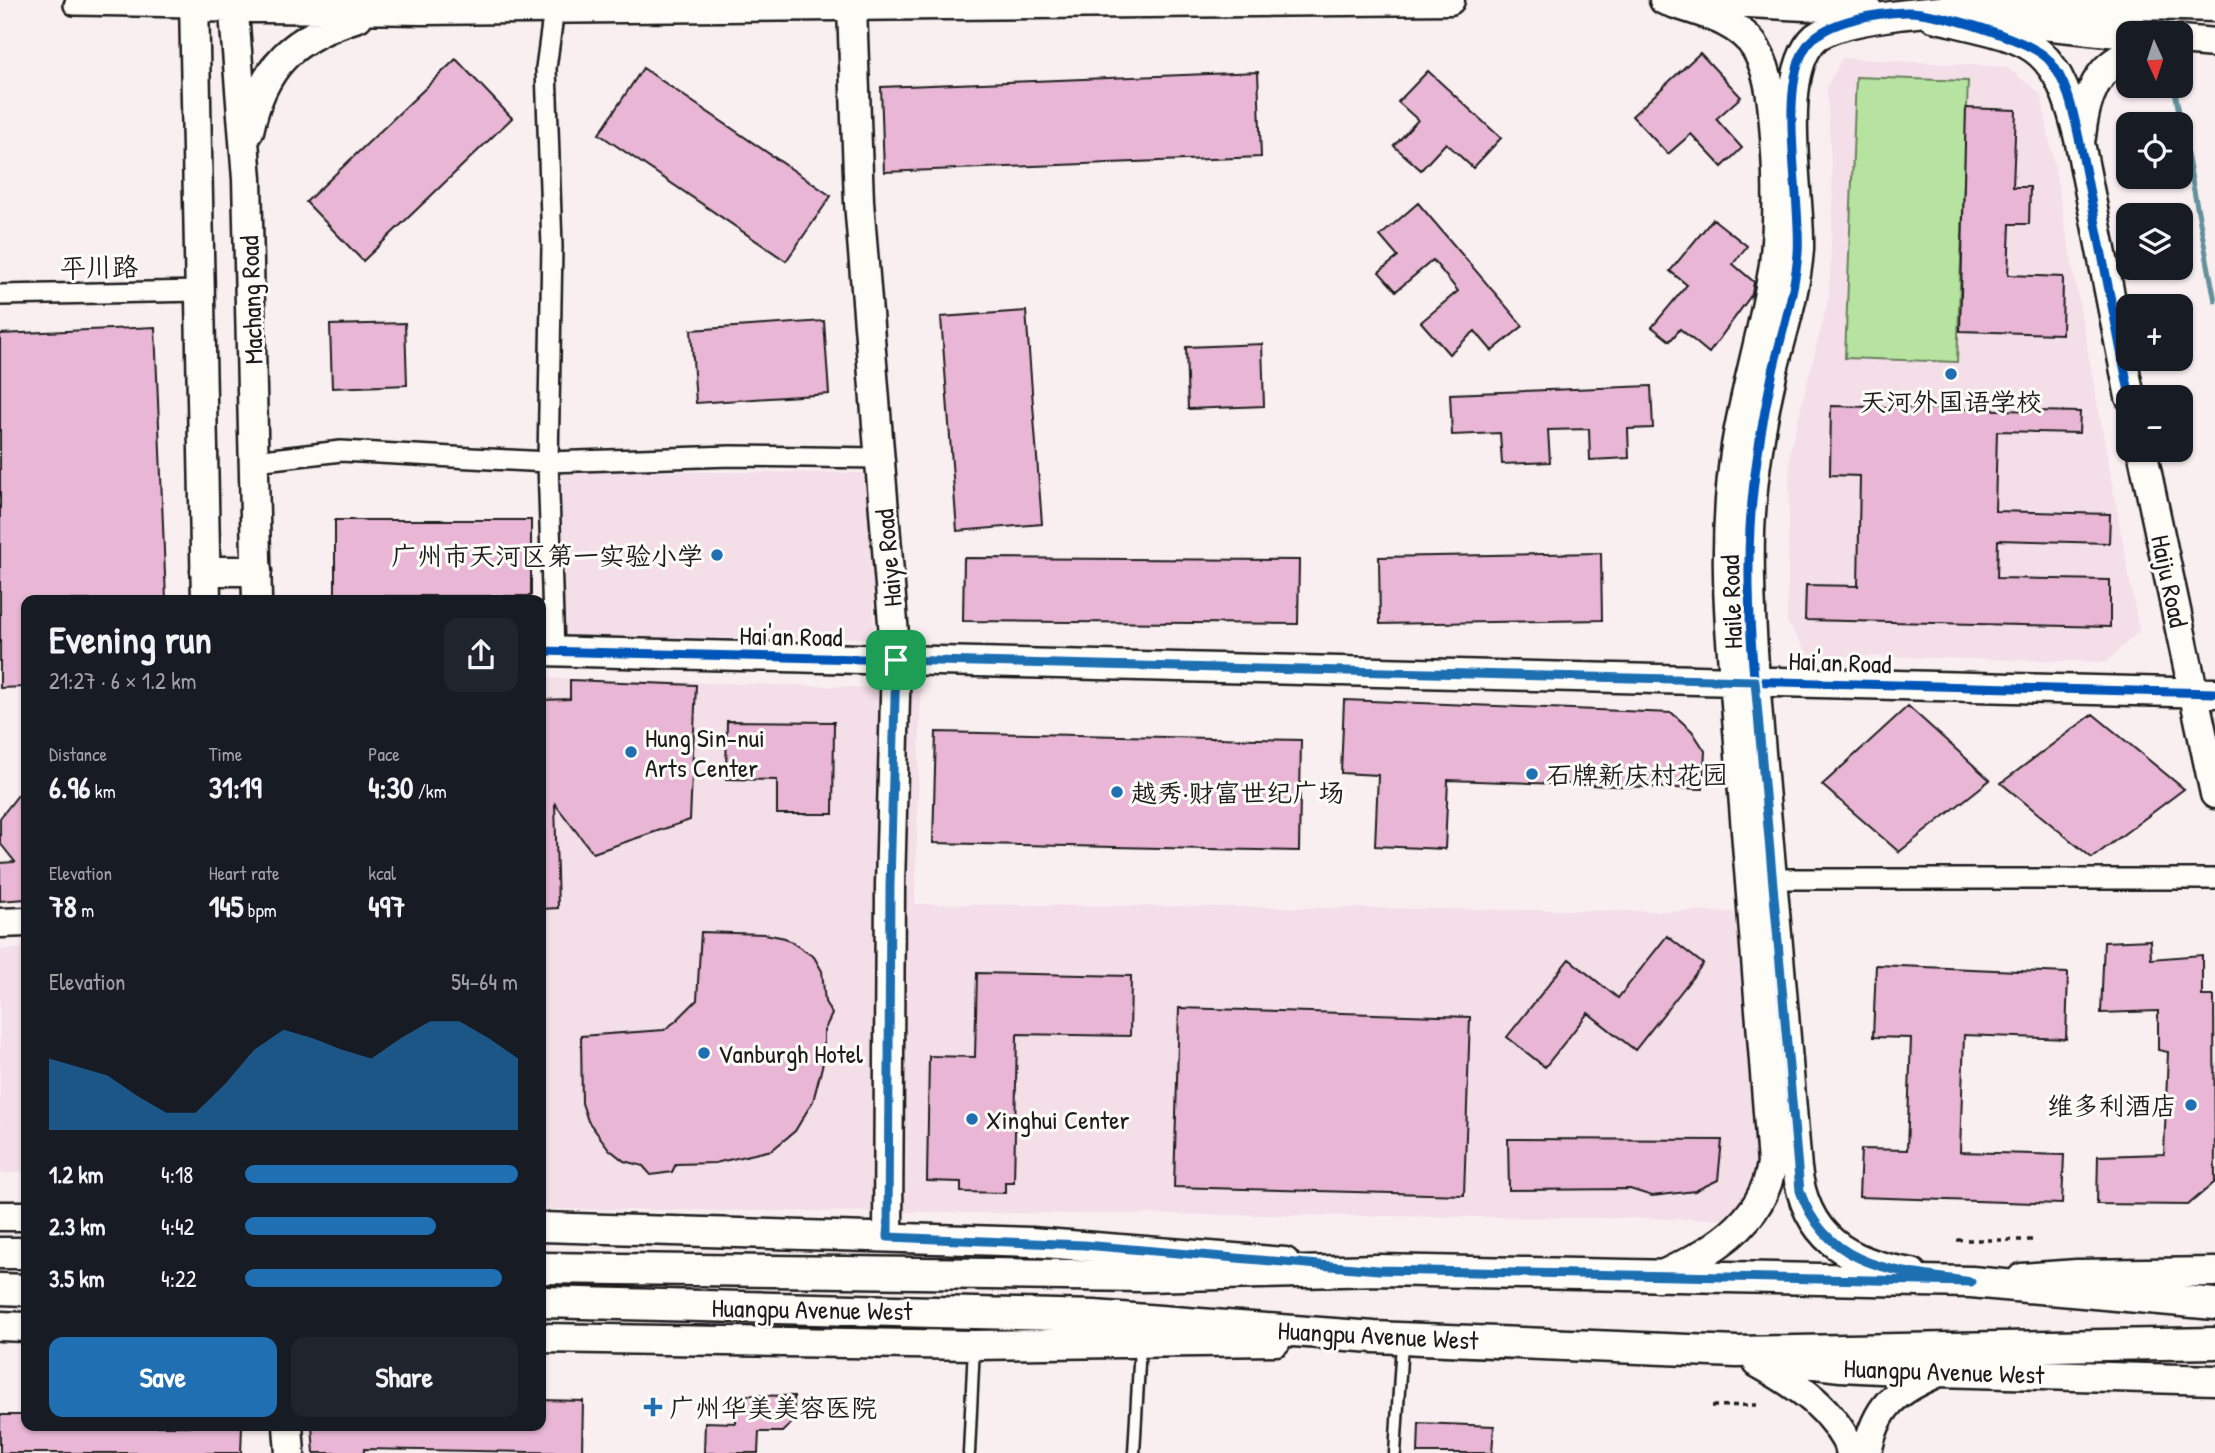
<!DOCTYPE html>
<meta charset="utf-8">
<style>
body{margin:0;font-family:"Patrick Hand","LXGW WenKai TC",sans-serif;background:#20242c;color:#f1f3f6;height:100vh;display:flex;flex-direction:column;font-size:26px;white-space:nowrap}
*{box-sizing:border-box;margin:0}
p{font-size:23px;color:#9ea1a6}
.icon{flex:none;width:38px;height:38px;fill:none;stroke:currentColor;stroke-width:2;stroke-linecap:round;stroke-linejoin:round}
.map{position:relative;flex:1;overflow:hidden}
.panel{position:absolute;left:21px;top:595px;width:525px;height:836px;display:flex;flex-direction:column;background:#171b24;border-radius:14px;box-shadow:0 2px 5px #0004}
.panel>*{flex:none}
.needle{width:46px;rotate:177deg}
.controls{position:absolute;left:2116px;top:21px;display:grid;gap:14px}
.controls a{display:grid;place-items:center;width:77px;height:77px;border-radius:14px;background:#171b24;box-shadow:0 2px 5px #0004;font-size:35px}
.pin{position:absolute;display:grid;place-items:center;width:60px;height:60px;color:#fff;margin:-30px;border-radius:14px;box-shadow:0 4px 10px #0006}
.round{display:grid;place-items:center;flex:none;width:74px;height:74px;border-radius:14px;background:#20242c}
.head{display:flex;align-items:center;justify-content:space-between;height:119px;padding:0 28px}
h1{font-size:38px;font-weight:700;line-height:52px}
.stats{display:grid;grid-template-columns:repeat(3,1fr);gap:10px;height:119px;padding:7px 28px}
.stats div{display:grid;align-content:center}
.stats b{font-size:30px;font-weight:700}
.stats small{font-size:19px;font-weight:400}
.stats p{font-size:19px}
.chart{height:196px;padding:14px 28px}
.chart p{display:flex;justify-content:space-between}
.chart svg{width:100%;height:126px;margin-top:7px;fill:#1f6fb2;opacity:.7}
.cta{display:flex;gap:14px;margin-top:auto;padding:14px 28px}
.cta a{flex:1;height:80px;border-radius:14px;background:#1f6fb2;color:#fff;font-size:28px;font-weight:700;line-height:80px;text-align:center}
.cta a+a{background:#20242c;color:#f1f3f6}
ul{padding:0 28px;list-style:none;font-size:23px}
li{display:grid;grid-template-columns:112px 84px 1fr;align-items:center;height:52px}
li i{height:18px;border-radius:9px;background:#1f6fb2}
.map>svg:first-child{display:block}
</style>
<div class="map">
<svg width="2215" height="1453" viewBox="0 0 2215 1453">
<rect width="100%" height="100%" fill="#f9eef0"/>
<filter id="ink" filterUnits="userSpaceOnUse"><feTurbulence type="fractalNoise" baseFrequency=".0143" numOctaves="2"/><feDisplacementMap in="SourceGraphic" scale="14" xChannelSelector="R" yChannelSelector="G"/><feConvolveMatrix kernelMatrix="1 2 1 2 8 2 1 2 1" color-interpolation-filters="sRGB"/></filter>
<g filter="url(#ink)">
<path fill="#f4dee8" d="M1842,58L2006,67L2041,94L2139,631L2106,662L1809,655L1787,622L1790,451L1829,297L1833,200L1827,87Z
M560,471L872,473L874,638L563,637Z
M541,678L921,689L915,904L1745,912L1764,1155L1757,1189L1737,1219L541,1209Z
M26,948V1172L0,1173V950Z"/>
<path fill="#b6e3a0" stroke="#69805e" stroke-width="2" d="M1856,77L1968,81L1957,362L1845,358Z"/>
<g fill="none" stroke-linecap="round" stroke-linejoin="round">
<path stroke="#62909b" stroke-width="5" d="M2166,15L2168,33
M2174,86L2215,301"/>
</g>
<path fill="#e9b7d5" stroke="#1c1c1c" stroke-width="2" d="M1700,53L1741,97L1716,119L1742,148L1722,167L1691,134L1668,154L1632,116Z
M456,59L512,118L363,261L306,202Z
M643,68L831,196L786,261L599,134Z
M1428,71L1501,138L1473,168L1446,143L1421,170L1394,146L1418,120L1398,102Z
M1258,72L1261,157L884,172L881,87Z
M1966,108L2016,110L2013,187H2030L2029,224H2010L2008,275L2063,277L2062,334L1960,331Z
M1418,203L1523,326L1492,351L1475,331L1449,354L1421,322L1458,291L1433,260L1396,291L1379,272L1398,257L1380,236Z
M1713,219L1747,246L1733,264L1754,282L1752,294L1709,353L1680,329L1670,341L1652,327L1687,285L1670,271Z
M1026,311L1042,524L957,531L941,317Z
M824,321L829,394L696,403L691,330Z
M405,323L407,385L332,388L330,325Z
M155,327L166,600H26V687L0,688V334Z
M1262,344L1264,406L1188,409L1186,347Z
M1651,386L1653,428L1628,429L1629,458L1590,460L1589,429L1548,430L1550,462L1502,464L1500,433L1452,435L1450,394Z
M1831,406L2080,412L2079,433L1997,431L1995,511L2110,514L2109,543L1998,540L1997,578L2110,580V627L1805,620L1806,585L1858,586L1860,476L1830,475Z
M335,520H531V596H335Z
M1601,553L1602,620L1380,624L1379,557Z
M964,558L1299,560L1298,624L963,621Z
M570,680L696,685L690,820L593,853L555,804L558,908L541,909V700L570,699Z
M1344,700L1672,713L1692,731L1705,751L1703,789L1448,780L1445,849L1375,846L1378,775L1341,773Z
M1908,706L1990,780L1899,852L1822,785Z
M2093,714L2184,789L2092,858L2001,783Z
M727,721L834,722L833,814H777V780L726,779Z
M936,732L1301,740L1299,851L933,843Z
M26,785V899L0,901V863L15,862L0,843V818Z
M701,932L765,934L785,938L814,957L822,971L825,1002L832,1014L824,1031V1059L813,1101L795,1131L772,1150L715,1163L676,1164L672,1172L651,1175L643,1166L624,1161L609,1149L588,1121L582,1103L581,1036L664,1030L676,1021L697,1000Z
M1667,936L1703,964L1635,1050L1588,1013L1545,1067L1507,1037L1569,959L1618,998Z
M2150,940L2151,959L2202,955V996H2214L2215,1182L2188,1205L2097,1204L2098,1156L2164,1154L2168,1052L2158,1050V1011L2101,1013L2104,942Z
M1876,965L2068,973L2066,1039L1964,1035L1960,1152L2064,1155L2062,1204L1859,1197L1861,1149L1907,1150L1911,1038L1873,1037Z
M977,973L1131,976L1130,1036L1017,1034L1014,1182H1005V1193L961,1192V1182L927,1181L929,1056L975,1057Z
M1179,1008L1470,1017L1464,1195L1174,1187Z
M1508,1139L1722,1140L1718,1180L1695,1191L1652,1196L1630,1189L1509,1190Z
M736,1395L794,1396V1421L782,1432H759L758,1453H704L705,1422L736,1423Z
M541,1400L583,1401L582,1453L364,1449V1453H314L312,1426H541Z
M0,1415H26V1426H242L241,1453H0Z
M1419,1423L1494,1426L1492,1453H1418Z"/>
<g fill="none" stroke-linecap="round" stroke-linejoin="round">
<g stroke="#1c1c1c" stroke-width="15">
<path id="lane" d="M969,1453L974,1346
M1134,1453L1140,1346
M1395,1453L1402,1343"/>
</g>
<g stroke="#1c1c1c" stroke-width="24">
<path id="street" d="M74,5L195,7
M554,9L546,68L552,247L548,462L554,651
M0,295L200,291
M255,461L341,451L548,462L731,456L879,458
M1772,879H2215"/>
</g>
<g stroke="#1c1c1c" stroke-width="33">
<path id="secondary" d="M194,0L206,600
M233,0L247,179L257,600
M1687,0L1867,9
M195,7L423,10L1450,0
M852,7L859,202L896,660L890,886L888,1237
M1933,17C2032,41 2055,36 2080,143L2130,397
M1994,20L2128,34
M2180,40L2215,43
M249,131C263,64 294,37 358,17
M2081,137C2084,105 2095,67 2128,55
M2142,450L2215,794
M205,571H257
M541,651L2215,693
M0,923L26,922
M0,1216H26
M541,1227L1031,1242L1285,1262
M1912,1273C1847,1263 1805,1237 1797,1168C1787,1041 1775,915 1764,788C1757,703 1748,617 1750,532C1752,478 1761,423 1773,370C1783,330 1796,291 1799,249C1801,197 1775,73 1816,37C1867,0 2139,4 2215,7
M1658,1277C1709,1253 1763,1225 1772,1163L1730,627C1726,566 1727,506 1736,446C1746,385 1765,326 1774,264C1779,222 1778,179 1775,137C1773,108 1771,75 1756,49C1739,19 1694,11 1664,0
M2022,1278L2077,1274L2215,1272
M0,1326L26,1327
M541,1338L974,1345L1276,1341
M1781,1360L1841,1367L1939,1372L2215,1380
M1758,1363C1799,1386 1833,1408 1852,1453
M288,1426L290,1453
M1867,1453C1876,1406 1895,1391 1937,1373"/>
</g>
<g stroke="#1c1c1c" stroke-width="35">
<path id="primary" d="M0,1253H26
M541,1268L1145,1276L1378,1270L1971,1282L2215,1304
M0,1289L26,1290
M541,1302L1094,1316L1374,1337L1737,1352L2215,1343"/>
</g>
<path stroke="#1c1c1c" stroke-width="3.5" stroke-dasharray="5 5" stroke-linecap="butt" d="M1957,1240H2035
M1712,1406L1757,1405"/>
<use href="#lane" stroke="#fdfcf7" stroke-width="10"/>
<use href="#street" stroke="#fdfcf7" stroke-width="19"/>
<use href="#secondary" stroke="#fdfcf7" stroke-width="28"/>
<use href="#primary" stroke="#fdfcf7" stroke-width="30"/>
<g stroke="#fdfcf7" stroke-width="13">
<path id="cycleway" d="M541,651L2215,693
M1971,1282C1898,1271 1829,1271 1800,1191C1785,1064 1777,935 1766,807C1758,715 1745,620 1750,528C1753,475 1762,422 1773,371C1782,331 1795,293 1798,253C1802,200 1776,86 1808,44C1827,20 1878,13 1907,12C1935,11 2028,39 2048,59C2068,81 2074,115 2080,143L2130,397"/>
</g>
<use href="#cycleway" stroke="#0057b8" stroke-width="9"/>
</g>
</g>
<g fill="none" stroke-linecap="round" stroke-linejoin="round" filter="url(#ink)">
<g stroke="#fff" stroke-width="14">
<path id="route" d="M896,660L1755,681L1800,1191C1828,1271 1899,1271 1971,1282L1378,1270L1084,1245L888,1237L890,886Z"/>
</g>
<use href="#route" stroke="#1f6fb2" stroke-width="9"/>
</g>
<g fill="#1f6fb2" stroke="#fdfcf7" stroke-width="2.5">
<circle cx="1951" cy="374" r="7"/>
<circle cx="717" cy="555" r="7"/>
<circle cx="631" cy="752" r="7"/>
<circle cx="1532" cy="774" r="7"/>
<circle cx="1117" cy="792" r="7"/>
<circle cx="704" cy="1053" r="7"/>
<circle cx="2191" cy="1105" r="7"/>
<circle cx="972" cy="1119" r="7"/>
<path d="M649.5 1396.5h7v7h7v7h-7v7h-7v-7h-7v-7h7z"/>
</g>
<g text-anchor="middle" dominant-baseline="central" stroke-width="6" stroke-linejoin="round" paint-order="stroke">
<g font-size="26" fill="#1c1c1c" stroke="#fdfcf7">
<text transform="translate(99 267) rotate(-1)">平川路</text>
<text transform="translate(251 300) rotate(-92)">Machang Road</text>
<text transform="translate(888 558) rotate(-95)">Haiye Road</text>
<text transform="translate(2170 581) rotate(78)">Haiju Road</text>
<text transform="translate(1731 602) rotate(-92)">Haile Road</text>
<text transform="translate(791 636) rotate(1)">Hai'an Road</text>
<text transform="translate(1840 662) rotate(2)">Hai'an Road</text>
<text transform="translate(812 1309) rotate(1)">Huangpu Avenue West</text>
<text transform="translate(1378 1335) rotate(3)">Huangpu Avenue West</text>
<text transform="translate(1944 1371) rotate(2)">Huangpu Avenue West</text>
</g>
<g font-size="26" fill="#1c1c1c" stroke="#fdfcf7" text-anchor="start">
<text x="1951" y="401" text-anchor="middle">天河外国语学校</text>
<text x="703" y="555" text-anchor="end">广州市天河区第一实验小学</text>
<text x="645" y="737">Hung Sin-nui<tspan x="645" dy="30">Arts Center</tspan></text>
<text x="1546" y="774">石牌新庆村花园</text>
<text x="1131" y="792">越秀·财富世纪广场</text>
<text x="718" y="1053">Vanburgh Hotel</text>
<text x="2177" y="1105" text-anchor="end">维多利酒店</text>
<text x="986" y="1119">Xinghui Center</text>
<text x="669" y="1407">广州华美美容医院</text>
</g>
</g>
</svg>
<div class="controls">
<a><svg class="needle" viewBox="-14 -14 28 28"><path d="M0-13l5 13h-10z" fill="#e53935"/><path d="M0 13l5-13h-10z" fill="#9ea1a6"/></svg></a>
<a><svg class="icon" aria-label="locate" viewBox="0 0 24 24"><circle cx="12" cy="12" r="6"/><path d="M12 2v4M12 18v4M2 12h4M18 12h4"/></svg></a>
<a><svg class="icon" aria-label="layers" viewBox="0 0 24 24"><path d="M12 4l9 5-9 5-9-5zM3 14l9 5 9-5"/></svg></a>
<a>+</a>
<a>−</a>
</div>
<div class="pin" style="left:896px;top:660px;background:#1e9e55"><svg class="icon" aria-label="arrive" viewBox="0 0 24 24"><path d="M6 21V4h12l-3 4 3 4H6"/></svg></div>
<section class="panel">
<div class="head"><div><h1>Evening run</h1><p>21:27 · 6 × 1.2 km</p></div><a class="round"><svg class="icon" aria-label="share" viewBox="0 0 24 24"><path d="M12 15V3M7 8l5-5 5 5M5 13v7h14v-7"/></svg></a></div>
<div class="stats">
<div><p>Distance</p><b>6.96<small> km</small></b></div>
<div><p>Time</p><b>31:19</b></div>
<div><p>Pace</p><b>4:30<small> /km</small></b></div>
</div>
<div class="stats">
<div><p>Elevation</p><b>78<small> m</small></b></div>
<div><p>Heart rate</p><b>145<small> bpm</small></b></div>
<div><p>kcal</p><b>497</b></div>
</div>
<div class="chart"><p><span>Elevation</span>54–64 m</p>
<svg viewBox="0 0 160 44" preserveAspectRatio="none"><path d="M0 44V19L10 22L20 25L30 32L40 38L50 38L60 28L70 16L80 9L90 12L100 16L110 19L120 12L130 6L140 6L150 12L160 19V44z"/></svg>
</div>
<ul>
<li><b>1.2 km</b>4:18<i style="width:100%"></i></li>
<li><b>2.3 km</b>4:42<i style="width:70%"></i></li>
<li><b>3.5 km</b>4:22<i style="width:94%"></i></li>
</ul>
<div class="cta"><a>Save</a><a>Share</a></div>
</section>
</div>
